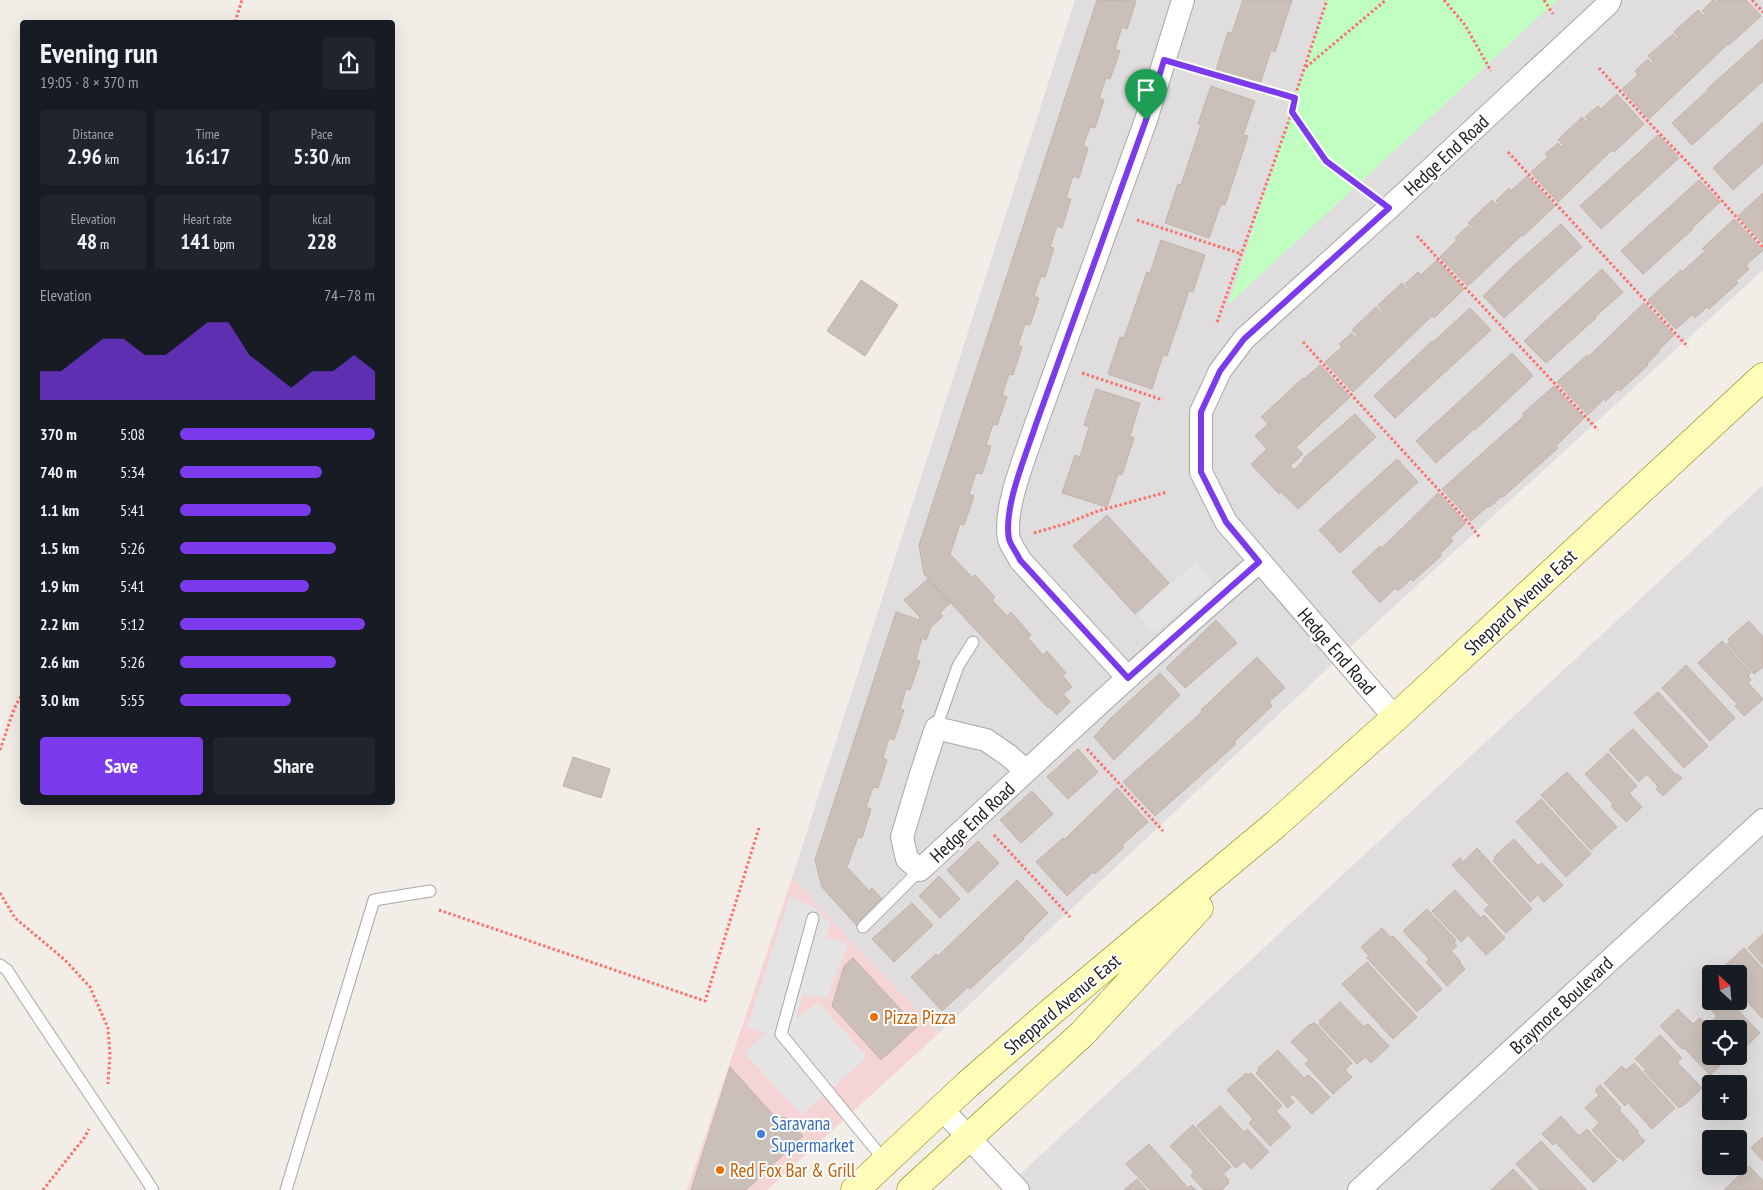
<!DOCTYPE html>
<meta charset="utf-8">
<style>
body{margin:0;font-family:"PT Sans Narrow",sans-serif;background:#20242c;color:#f1f3f6;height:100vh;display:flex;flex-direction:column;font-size:19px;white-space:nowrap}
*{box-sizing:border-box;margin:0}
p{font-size:16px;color:#9ea1a6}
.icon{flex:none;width:28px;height:28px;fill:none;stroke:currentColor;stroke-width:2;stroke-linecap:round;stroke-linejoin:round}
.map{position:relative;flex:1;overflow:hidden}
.drawer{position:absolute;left:20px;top:20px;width:375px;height:785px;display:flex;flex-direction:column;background:#171b24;border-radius:5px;box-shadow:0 5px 20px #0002}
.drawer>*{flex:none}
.needle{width:32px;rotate:334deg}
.fabs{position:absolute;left:1702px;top:965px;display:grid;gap:10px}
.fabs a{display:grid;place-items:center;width:45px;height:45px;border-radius:5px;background:#171b24;box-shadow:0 5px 20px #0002;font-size:25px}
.pin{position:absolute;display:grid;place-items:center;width:42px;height:42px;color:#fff;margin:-51px -21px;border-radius:50% 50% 50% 0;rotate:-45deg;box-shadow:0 0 5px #0007}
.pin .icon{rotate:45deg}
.round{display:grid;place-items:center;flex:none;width:52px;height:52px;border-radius:5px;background:#20242c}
.head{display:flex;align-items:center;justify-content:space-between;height:85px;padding:0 20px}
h1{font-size:28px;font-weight:700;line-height:38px}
.stats{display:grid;grid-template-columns:repeat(3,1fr);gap:8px;height:85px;padding:5px 20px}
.stats div{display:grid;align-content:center;border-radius:5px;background:#20242c;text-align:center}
.stats b{font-size:21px;font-weight:700}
.stats small{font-size:14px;font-weight:400}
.stats p{font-size:14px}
.chart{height:140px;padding:10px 20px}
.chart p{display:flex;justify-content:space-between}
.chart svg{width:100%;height:90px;margin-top:5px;fill:#7c3aed;opacity:.7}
.cta{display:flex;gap:10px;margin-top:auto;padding:10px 20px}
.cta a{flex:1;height:58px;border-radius:5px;background:#7c3aed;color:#fff;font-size:20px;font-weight:700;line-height:58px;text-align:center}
.cta a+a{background:#20242c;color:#f1f3f6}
ul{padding:0 20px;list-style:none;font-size:16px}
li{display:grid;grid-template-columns:80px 60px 1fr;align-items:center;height:38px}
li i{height:12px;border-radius:6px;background:#7c3aed}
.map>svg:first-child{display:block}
</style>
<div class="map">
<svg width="1763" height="1190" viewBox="0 0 1763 1190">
<rect width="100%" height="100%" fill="#f2ede6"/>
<path fill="#dfdddd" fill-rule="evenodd" d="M1075,0H1763V270L1377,622L939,1033L792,878Z
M1763,485V1190H1003ZM1711,974H1739V1001H1711ZM1711,1029H1739V1056H1711ZM1711,1084H1739V1111H1711ZM1711,1139H1739V1166H1711Z"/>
<path fill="#f4d4d5" d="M792,878L939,1033L767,1190H687Z"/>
<path fill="#c0ffc1" d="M1327,0H1557L1228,305Z"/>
<path fill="#e4e4e4" d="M1196,562L1213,582L1154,633L1137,614Z
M790,896L815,908L831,923L826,937L848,944L827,997L803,995L796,1019L818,1002L867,1057L802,1115L744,1053L766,1033L747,1028Z"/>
<path fill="#cabfb9" stroke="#c5b2a7" d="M1097,0L1136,1L1127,29L1122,27L1115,49L1120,51L1110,79L1106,78L1099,98L1104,100L1095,128L1090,127L1083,146L1088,148L1079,178L1073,176L1066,198L1071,199L1062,228L1057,226L1050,247L1054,248L1045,277L1041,276L1034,296L1039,298L1030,325L1025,324L1018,345L1022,347L1013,375L1009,374L1002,395L1007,397L997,425L993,424L986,445L991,446L982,474L976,473L969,494L974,496L964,525L960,524L950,554L972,577L975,575L995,597L992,600L1007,616L1011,612L1031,635L1028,638L1043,655L1047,651L1066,673L1063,676L1072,687L1063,694L1070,702L1057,715L1049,707L1048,708L924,574L919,545Z
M1243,0H1292L1275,52L1271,50L1260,84L1216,70L1228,32L1232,33Z
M1713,0L1717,2L1718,0H1746L1761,16L1729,45L1728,44L1649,119L1622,89L1638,75L1635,71L1648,59L1651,63L1653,61L1648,56L1673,34L1677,39L1679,38L1674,32L1698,10L1703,16L1705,14L1702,11Z
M1763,39V81L1692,145L1672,123L1708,90L1707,89Z
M1211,86L1255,101L1243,135L1248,136L1225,205L1221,204L1209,238L1165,223L1178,184L1181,185L1201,125L1198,124Z
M1617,94L1644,124L1614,152L1612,150L1558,202L1531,172L1548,157L1545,154L1558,143L1561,147L1563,145L1558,140L1582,117L1586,122L1588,120L1585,117L1598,106L1601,109Z
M1763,122V163L1733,190L1713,168Z
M1658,135L1679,158L1601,229L1580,206Z
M1527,176L1555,206L1523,236L1522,235L1468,286L1440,257L1457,240L1455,238L1468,226L1471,229L1473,228L1468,223L1492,200L1497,205L1499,204L1496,201L1509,188L1511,191Z
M1699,180L1720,202L1692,228L1693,229L1643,274L1621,251Z
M1763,193V243L1738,216Z
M1734,219L1763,250L1746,265L1749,269L1736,281L1738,283L1709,309L1707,307L1695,318L1692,315L1676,329L1648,300L1681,270L1682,272L1705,251L1702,249Z
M1561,224L1582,247L1504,318L1483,296L1510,269Z
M1161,240L1205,255L1193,292L1189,291L1167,356L1163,355L1152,389L1108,374L1120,337L1124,338L1147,272L1150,273Z
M1437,260L1464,289L1434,318L1432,316L1353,392L1325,362L1342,347L1339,344L1352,333L1355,337L1357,335L1352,330L1376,307L1382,313L1383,312L1378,305L1402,283L1407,289L1409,288L1405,284L1418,272L1421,275Z
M1602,269L1623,292L1595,317L1596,318L1546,363L1524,341Z
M861,280L898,305L865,356L827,331Z
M1644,303L1674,335L1658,351L1659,352L1647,364L1648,365L1620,391L1618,389L1606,401L1604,399L1588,415L1557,382L1587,355L1588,357Z
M1470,308L1491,330L1395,418L1374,396L1432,341L1433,342Z
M1512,353L1533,376L1475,430L1474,429L1436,463L1416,441Z
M1320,365L1350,397L1296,447L1303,454L1290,466L1294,470L1304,460L1303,459L1355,414L1376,437L1298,509L1281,492L1279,494L1251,464L1267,449L1255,436L1268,424L1261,417L1303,378L1304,379Z
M1554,386L1584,418L1556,446L1558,448L1503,497L1502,496L1490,507L1488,506L1471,521L1442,489L1524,416L1522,414Z
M1096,389L1140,403L1130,436L1134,438L1122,475L1118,474L1107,507L1062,493L1075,455L1080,457L1089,427L1084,425Z
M1397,459L1418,482L1340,553L1319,530Z
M1438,493L1466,523L1450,538L1453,541L1440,554L1441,556L1413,581L1411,579L1398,591L1395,588L1380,603L1352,572L1380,546L1382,548Z
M1107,515L1169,583L1135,614L1073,546Z
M928,579L950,603L940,613L943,616L931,627L926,640L922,638L916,659L920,661L910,690L906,689L900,709L904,710L894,740L889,738L883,758L887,760L878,788L873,787L866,807L871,809L862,838L858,837L847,867L869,891L872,888L884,901L857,926L822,887L815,860L896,612L919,620L920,617L904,600Z
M1216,620L1237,643L1185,688L1166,668Z
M1749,621L1763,637V667L1754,674L1727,644L1730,642L1728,639Z
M1722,641L1751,673L1748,676L1751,680L1748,683L1763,699L1744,716L1735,706L1737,704L1698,663Z
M1257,657L1285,688L1269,702L1272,706L1234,742L1236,744L1155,816L1123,782L1202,712L1201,710Z
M1686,665L1735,718L1710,741L1662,688Z
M1160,673L1180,695L1114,760L1094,737L1111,718Z
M1658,692L1708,746L1684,768L1634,713Z
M1633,729L1676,775L1677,774L1682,778L1663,796L1656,789L1658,787L1647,774L1639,782L1609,750Z
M1078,749L1098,772L1068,799L1047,777Z
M1608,753L1637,786L1629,793L1642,807L1626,822L1611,806L1613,804L1585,774Z
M573,757L610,769L601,798L563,786Z
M1567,772L1617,827L1591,850L1541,795Z
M1117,788L1148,822L1122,845L1124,847L1095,874L1093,872L1067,896L1036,862L1063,838L1064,840Z
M1032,791L1053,814L1021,843L1000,820Z
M1541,799L1591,854L1566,877L1516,822Z
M1514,839L1538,866L1542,863L1563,885L1544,902L1538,895L1530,902L1493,861L1495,859L1494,857Z
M978,841L999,863L968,893L947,870Z
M1477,848L1532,909L1506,933L1484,910L1489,905L1452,865L1460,858L1463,862Z
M939,876L960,899L940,918L919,896Z
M1017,880L1048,913L1023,938L1024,939L970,989L968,987L942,1011L911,977L936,954L938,956Z
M1455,890L1481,918L1484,915L1505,938L1486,955L1468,935L1461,942L1432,911Z
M912,903L933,925L894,962L872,939Z
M1427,909L1456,940L1454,943L1457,946L1451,951L1461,962L1460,963L1465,969L1447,986L1426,962L1429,959L1403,931Z
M1382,928L1391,938L1393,936L1442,989L1417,1012L1367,958L1369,956L1361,947Z
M1763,934V965L1748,948Z
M1744,948L1763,969V1019L1739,993V974H1721L1719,971Z
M853,958L917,1027L881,1060L832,1006L844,966Z
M1367,962L1417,1017L1393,1039L1342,984Z
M1711,992V1001H1738L1734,1006L1760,1033L1739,1054V1029H1714L1709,1024L1717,1016L1703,1001Z
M1340,1002L1364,1027L1368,1024L1389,1046L1371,1063L1365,1057L1357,1064L1319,1024L1321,1022L1319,1021Z
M1678,1009L1693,1024L1700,1018L1711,1030V1056H1730L1710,1075L1684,1048L1682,1049L1660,1026Z
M1314,1022L1352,1063L1345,1070L1352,1077L1333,1094L1305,1064L1309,1060L1291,1042L1310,1024L1311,1025Z
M1660,1035L1682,1058L1677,1062L1702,1088L1682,1107L1681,1106L1679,1108L1644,1071L1646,1070L1635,1059Z
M1278,1050L1304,1078L1309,1075L1330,1097L1312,1114L1293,1094L1289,1098L1294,1102L1288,1108L1256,1073L1259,1070L1258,1068Z
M1634,1063L1675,1108L1652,1129L1628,1103L1625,1106L1604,1083L1622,1066L1626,1070Z
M730,1067L777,1119L785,1117L803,1136L746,1190H691Z
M1246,1073L1248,1075L1251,1073L1282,1106L1276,1111L1291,1127L1270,1146L1249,1123L1253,1119L1227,1090Z
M1600,1085L1621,1108L1619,1110L1639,1132L1637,1133L1645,1141L1623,1161L1619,1157L1618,1158L1592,1130L1599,1123L1585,1108L1599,1095L1595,1090Z
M1220,1106L1244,1132L1247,1129L1269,1152L1251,1169L1244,1161L1236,1168L1197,1126Z
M1561,1116L1579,1136L1587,1129L1617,1161L1594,1182H1593L1555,1142L1553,1145L1542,1134Z
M1193,1125L1231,1167L1223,1174L1229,1180L1227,1182L1229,1183L1222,1190H1204L1191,1176L1194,1172L1170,1146Z
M1763,1137V1161L1751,1148Z
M1541,1141L1587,1190H1540L1516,1164Z
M1149,1144L1188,1188L1191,1185L1196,1190H1150L1126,1164Z
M1749,1166L1763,1181V1190H1724Z
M1513,1169L1533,1190H1491Z
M1137,1179L1147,1190H1124Z"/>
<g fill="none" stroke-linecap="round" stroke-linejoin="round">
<g stroke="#a7a7a7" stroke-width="13">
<path id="service" d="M936,728L958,666L973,642
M813,918L781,1034L885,1161
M863,927L920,870
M0,965L7,970C55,1044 105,1116 153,1190
M286,1190L374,900L430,891"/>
</g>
<g stroke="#a7a7a7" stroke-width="24">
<path id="minor" d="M1128,678L1020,560C1017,553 1011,546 1009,539C1003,508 1026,455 1036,424L1146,120L1183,0
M1395,718L1226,522L1201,472V412L1220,371L1244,339L1389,208L1608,4L1610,0
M1026,771L1008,755L986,740L936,728L920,777L902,837L907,859L920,870C1032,766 1143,661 1259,562
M941,1108L1018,1190
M1359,1190L1763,820"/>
</g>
<g stroke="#7b7f00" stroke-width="29">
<path id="secondary" d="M855,1190L968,1084L1052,1011L1276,824L1395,718L1763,377
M911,1190L1082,1034L1199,908"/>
</g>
<path stroke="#ff6e6a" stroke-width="3" stroke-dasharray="2.5 2.5" stroke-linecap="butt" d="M1444,0L1465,25L1491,71
M1544,0L1553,14
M1752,0L1763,12
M235,22L242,0
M1188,67L1295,98
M1306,67L1386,0
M1599,68L1655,129L1691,166L1763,247
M1292,112L1326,161L1369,193
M1508,152L1688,347
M1137,220L1242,254
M1417,236L1598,430
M1217,322L1292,112L1297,90L1327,0
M1303,342L1468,522L1480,538
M1082,373L1163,400
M1034,533L1065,524L1098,511L1167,492
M1087,749L1163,831
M0,750L14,709L22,694
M994,835L1070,917
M0,893L15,918L65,960L90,987L108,1028L110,1054L108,1084
M439,910L705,1001L759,828
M43,1190L84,1138L89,1129"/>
<use href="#service" stroke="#fff" stroke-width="11"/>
<use href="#minor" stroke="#fff" stroke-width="22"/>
<use href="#secondary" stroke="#fffdb7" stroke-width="28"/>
</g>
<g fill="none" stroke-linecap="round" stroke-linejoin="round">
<g stroke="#fff" stroke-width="10">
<path id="route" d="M1164,60L1295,98L1292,112L1326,161L1389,208L1244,339L1220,371L1201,412V472L1226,522L1259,562L1128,678L1020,560C1017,553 1011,546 1009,539C1003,508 1026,455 1036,424L1146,120Z"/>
</g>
<use href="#route" stroke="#7c3aed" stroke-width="6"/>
</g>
<g fill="#e8710a" stroke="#fff" stroke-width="2">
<circle cx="874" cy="1017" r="5"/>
<circle cx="720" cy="1170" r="5"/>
</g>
<circle fill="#3f7fe0" stroke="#fff" stroke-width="2" cx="761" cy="1134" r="5"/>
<g text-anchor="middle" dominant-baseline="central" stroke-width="4" stroke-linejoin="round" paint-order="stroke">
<g font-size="19" fill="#202020" stroke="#fff">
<text transform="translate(1446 155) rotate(-43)">Hedge End Road</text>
<text transform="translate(1520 602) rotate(-43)">Sheppard Avenue East</text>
<text transform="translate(1337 651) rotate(49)">Hedge End Road</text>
<text transform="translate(972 822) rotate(-43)">Hedge End Road</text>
<text transform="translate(1062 1004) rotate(-40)">Sheppard Avenue East</text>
<text transform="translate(1561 1005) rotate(-43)">Braymore Boulevard</text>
</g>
<g font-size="19" fill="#c56008" stroke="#fff" text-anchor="start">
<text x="884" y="1017">Pizza Pizza</text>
<text x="730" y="1170">Red Fox Bar &amp; Grill</text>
</g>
<g font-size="19" fill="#366cbe" stroke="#fff" text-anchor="start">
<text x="771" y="1123">Saravana<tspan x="771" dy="22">Supermarket</tspan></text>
</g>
</g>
</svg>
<div class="fabs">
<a><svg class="needle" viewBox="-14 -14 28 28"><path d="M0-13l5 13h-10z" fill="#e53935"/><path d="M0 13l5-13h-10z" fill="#9ea1a6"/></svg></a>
<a><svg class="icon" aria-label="locate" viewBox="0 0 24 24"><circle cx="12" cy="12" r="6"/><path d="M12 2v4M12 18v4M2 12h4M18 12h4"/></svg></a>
<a>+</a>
<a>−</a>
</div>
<div class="pin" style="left:1146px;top:120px;background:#1e9e55"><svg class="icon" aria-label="arrive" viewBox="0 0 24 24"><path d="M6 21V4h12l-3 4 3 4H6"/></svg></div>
<section class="drawer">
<div class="head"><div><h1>Evening run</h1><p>19:05 · 8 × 370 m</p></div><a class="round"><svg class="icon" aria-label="share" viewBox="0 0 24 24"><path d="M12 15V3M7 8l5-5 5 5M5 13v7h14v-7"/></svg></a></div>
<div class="stats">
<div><p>Distance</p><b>2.96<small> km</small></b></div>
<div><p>Time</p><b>16:17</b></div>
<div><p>Pace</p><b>5:30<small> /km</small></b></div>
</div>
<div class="stats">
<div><p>Elevation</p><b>48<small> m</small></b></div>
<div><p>Heart rate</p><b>141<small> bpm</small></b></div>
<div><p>kcal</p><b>228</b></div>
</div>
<div class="chart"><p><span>Elevation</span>74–78 m</p>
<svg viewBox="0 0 160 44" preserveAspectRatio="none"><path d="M0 44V30L10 30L20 22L30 14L40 14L50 22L60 22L70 14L80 6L90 6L100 22L110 30L120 38L130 30L140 30L150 22L160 30V44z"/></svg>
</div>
<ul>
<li><b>370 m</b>5:08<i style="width:100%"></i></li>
<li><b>740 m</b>5:34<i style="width:73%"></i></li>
<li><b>1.1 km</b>5:41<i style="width:67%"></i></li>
<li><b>1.5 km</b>5:26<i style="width:80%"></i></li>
<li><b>1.9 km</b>5:41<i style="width:66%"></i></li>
<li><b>2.2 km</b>5:12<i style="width:95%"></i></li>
<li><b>2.6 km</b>5:26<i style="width:80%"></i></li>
<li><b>3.0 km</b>5:55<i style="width:57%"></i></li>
</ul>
<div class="cta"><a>Save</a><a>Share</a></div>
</section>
</div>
